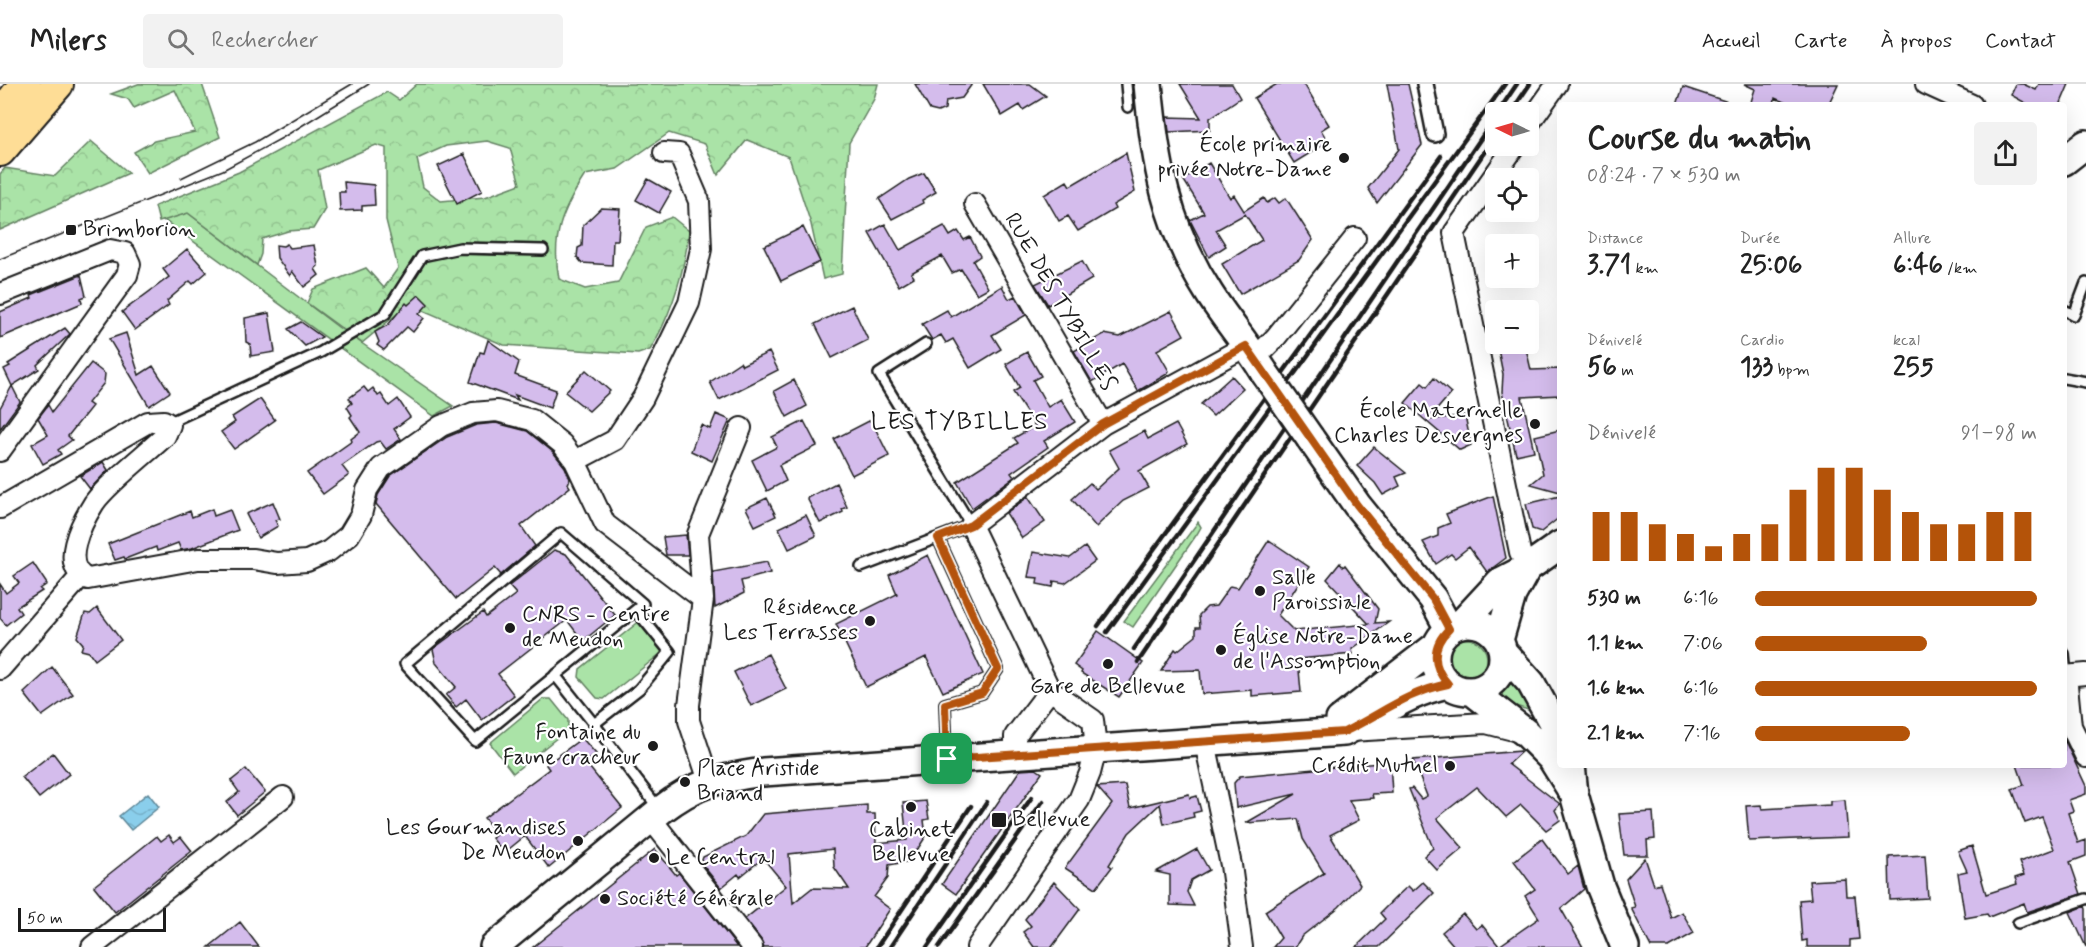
<!DOCTYPE html>
<html lang="fr">
<meta charset="utf-8">
<style>
body{margin:0;font-family:Mynerve,sans-serif;background:#f2f2f2;color:#222;height:100vh;display:flex;flex-direction:column;font-size:22px;white-space:nowrap}
*{box-sizing:border-box;margin:0}
p{font-size:20px;color:#767676}
.icon{flex:none;width:33px;height:33px;fill:none;stroke:currentColor;stroke-width:2;stroke-linecap:round;stroke-linejoin:round}
.map{position:relative;flex:1;overflow:hidden}
.sheet{position:absolute;left:1557px;top:18px;width:510px;height:666px;display:flex;flex-direction:column;background:#fff;border-radius:6px;box-shadow:0 6px 24px #0002}
.sheet>*{flex:none}
.needle{width:39px;rotate:275deg}
.tools{position:absolute;left:1485px;top:18px;display:grid;gap:12px}
.tools a{display:grid;place-items:center;width:54px;height:54px;border-radius:6px;background:#fff;box-shadow:0 6px 24px #0002;font-size:30px}
.scale{position:absolute;left:18px;bottom:15px;width:148px;box-sizing:border-box;padding-left:6px;border:3px solid #1c1c1c;border-top:0;font-size:16px;line-height:21px;white-space:nowrap;color:#1c1c1c;-webkit-text-stroke:4px #fff;paint-order:stroke}
.pin{position:absolute;display:grid;place-items:center;width:51px;height:51px;color:#fff;margin:-26px;border-radius:12px;box-shadow:0 3px 9px #0006}
.round{display:grid;place-items:center;flex:none;width:63px;height:63px;border-radius:6px;background:#f2f2f2}
.summary{display:flex;align-items:center;justify-content:space-between;height:102px;padding:0 30px}
h1{font-size:33px;font-weight:800;line-height:45px}
.stats{display:grid;grid-template-columns:repeat(3,1fr);gap:9px;height:102px;padding:6px 30px}
.stats div{display:grid;align-content:center}
.stats b{font-size:26px;font-weight:800}
.stats small{font-size:16px;font-weight:400}
.stats p{font-size:16px}
.chart{height:168px;padding:12px 30px}
.chart p{display:flex;justify-content:space-between}
.chart svg{width:100%;height:108px;margin-top:6px;stroke:#b45309;stroke-width:6}
ul{padding:0 30px;list-style:none;font-size:20px}
li{display:grid;grid-template-columns:96px 72px 1fr;align-items:center;height:45px}
li i{height:15px;border-radius:8px;background:#b45309}
header{display:flex;align-items:center;gap:36px;box-sizing:border-box;height:84px;padding:0 30px;background:#fff;border-bottom:2px solid #e0e0e0}
header strong{font-size:28px}
nav{display:flex;gap:33px;margin-inline-start:auto;font-size:21px}
.search{width:420px;height:54px;background:#f2f2f2;display:flex;align-items:center;gap:15px;box-sizing:border-box;padding:0 21px;border-radius:6px;color:#767676;font-size:22px}
.map>svg:first-child{display:block}
</style>
<header>
<strong>Milers</strong>
<div class="search"><svg class="icon" aria-label="search" viewBox="0 0 24 24"><circle cx="10" cy="10" r="6"/><path d="M15 15l6 6"/></svg>Rechercher</div>
<nav><a>Accueil</a><a>Carte</a><a>À propos</a><a>Contact</a></nav>
</header>
<div class="map">
<svg width="2086" height="863" viewBox="0 0 2086 863">
<defs>
<pattern id="forest-crowns" width="20" height="18" patternUnits="userSpaceOnUse" patternTransform="scale(1.5)"><rect width="20" height="18" fill="#aae3a7"/><path d="M2 6a3 3 0 1 1 6 0M12 15a3 3 0 1 1 6 0" fill="none" stroke="#92c28f"/></pattern>
<pattern id="water-waves" width="16" height="10" patternUnits="userSpaceOnUse" patternTransform="scale(1.5)"><rect width="16" height="10" fill="#8aceeb"/><path d="M0 5q4-4 8 0t8 0" fill="none" stroke="#76b0c9"/></pattern>
</defs>
<rect width="100%" height="100%" fill="#fff"/>
<filter id="ink" filterUnits="userSpaceOnUse"><feTurbulence type="fractalNoise" baseFrequency=".0167" numOctaves="2"/><feDisplacementMap in="SourceGraphic" scale="12" xChannelSelector="R" yChannelSelector="G"/><feConvolveMatrix kernelMatrix="1 2 1 2 8 2 1 2 1" color-interpolation-filters="sRGB"/></filter>
<g filter="url(#ink)">
<path fill="#aae3a7" stroke="#638062" stroke-width="1.5" d="M188,129L338,243L453,322L434,332L164,136Z
M1198,438L1201,443L1197,450L1133,543L1124,537Z
M641,536L665,566L604,615L597,614L579,593L580,585Z
M1447 575a20 20 0 1 1 40 0a20 20 0 1 1-40 0Z
M1511,595H1513L1534,628L1510,620L1499,613Z
M543,615H551L568,636V645L513,689L490,659Z"/>
<path fill="url(#forest-crowns)" stroke="#638062" stroke-width="1.5" fill-rule="evenodd" d="M138,0H202L220,53L148,89L134,68L154,57L195,48L175,6L134,24L128,15L111,10Z
M417,0H878L874,15L849,59L842,190L823,195L811,140L789,73L747,56L718,91L705,60L669,49L617,85L585,91C562,127 551,152 559,195L585,205L618,199L646,143L672,133L689,147C684,190 672,229 650,266L638,270L504,261L409,220L362,259L307,219L313,205L366,184L384,204L398,184L386,136V64L376,61L318,86L325,125L313,145L288,147L262,155L261,170L257,181L188,129L159,138L155,122L239,88L387,8L399,16ZM487,57L510,64L520,100L485,113L441,117L423,103L417,75L446,62Z
M91,57L129,89L0,146V90L5,84L55,92Z"/>
<path fill="url(#water-waves)" stroke="#5e8798" stroke-width="1.5" d="M148,709L159,723L131,746L119,732Z"/>
<path fill="#d4bcec" stroke="#1c1c1c" stroke-width="1.5" fill-rule="evenodd" d="M915,0H972L962,14L946,17L945,25L938,28L930,26Z
M983,0H1030L1046,12L1023,26L1020,21L1002,32Z
M1180,0H1232L1240,14L1210,34V46L1169,48L1167,33L1201,34Z
M1277,0H1304L1329,41L1321,46L1328,58L1294,79L1254,14Z
M1387,0H1408L1422,61L1377,119L1368,104L1399,65Z
M1744,0H1838L1828,21H1791L1775,14L1774,21H1750L1755,5Z
M2016,0H2023L2036,6L2039,0H2069L2061,19L2064,21H2029L2011,11Z
M1683,3L1728,18L1727,21H1677Z
M1126,69L1135,108L1113,121L1115,125L1078,147L1068,132L1059,137L1044,111L1067,97L1070,102Z
M464,70L482,107L457,120L438,82Z
M1209,79L1230,114L1234,111L1244,127L1264,114L1267,119L1275,114L1279,119L1286,114L1313,156L1299,176L1240,210L1222,180L1262,156L1245,130L1216,146L1226,162L1209,173L1190,136L1204,129L1183,95Z
M924,89L936,108L922,116L923,119L892,135L879,115L909,95Z
M648,95L671,108L659,129L636,116Z
M344,98L374,101L375,121L362,122V126L340,127L339,108H345Z
M601,124L620,125L618,156H613L612,181L582,179L577,173L578,164L582,162L583,141Z
M885,140L900,166L944,142L950,152L958,147L964,156L970,153L980,172L973,177L988,204L977,210L961,185L952,189L942,172L911,189L914,193L899,202L869,149Z
M803,143L820,178L781,197L764,162Z
M287,160L290,164L314,161L318,182L315,185L319,191L304,203L292,187L290,192L277,174L276,161L283,162Z
M187,165L207,188L193,200L190,197L167,217L169,221L135,246L122,228L169,193L163,185Z
M1082,177L1092,195L1048,221L1035,200Z
M81,191L86,212L81,214L82,219L0,254V228L32,214L31,211Z
M1002,202L1009,215L1015,212L1026,231L992,251L1001,265L970,284L953,255L946,259L941,251L932,256L922,240L947,226L951,233Z
M419,211L428,220L419,230L424,234L413,248L407,243L384,266L377,261L379,258L375,248L388,241L406,219L408,221Z
M852,222L868,256L832,274L815,240Z
M1171,227L1184,251L1157,266L1169,287L1167,290L1138,307L1122,280L1092,298L1074,267L1104,250L1120,253Z
M269,229L275,268L251,272L250,260L246,258L245,234Z
M301,238L322,253L305,262L288,245Z
M65,244L70,250L37,281L39,285L12,302L4,285L10,282L8,280Z
M126,249L139,291L153,282L170,308L149,322L109,255Z
M488,256L519,278L515,291L556,306L550,324L515,311L518,316L470,298L480,268L484,269Z
M1497,260H1525L1531,286L1560,285V311L1522,313L1534,367L1516,371L1502,308L1503,290Z
M769,268L778,286L719,316L710,298L740,278L742,281Z
M1027,268L1041,292L1033,296L1048,323L1061,315L1075,338L1044,357L1048,363L1011,389L1014,393L972,424L957,398L1018,359L1014,354L1035,342L1013,308L1020,304L1006,280Z
M91,279L105,290L104,299L88,319L92,322L68,352L72,356L58,366L61,370L43,380L32,360L48,351L38,334L48,321L52,328Z
M586,286L610,307L589,327L565,308Z
M1232,292L1243,304L1213,332L1201,320Z
M1434,294L1451,309L1428,336L1465,331L1471,361L1460,366L1405,319L1422,299L1427,303Z
M794,296L807,322L787,333L774,307Z
M12,302L20,318L0,345V324Z
M364,303L368,308L373,304L378,312L381,310L389,322L398,315L410,333L394,345L401,355L386,365L380,357L376,358L342,382L349,391L323,410L307,389L352,357L351,355L360,348L350,333L352,331L347,323L352,319L349,314Z
M260,315L275,336L234,365L221,348L235,338L232,333Z
M716,330L730,336L712,377L691,367L701,341L710,345Z
M871,336L889,372L852,391L834,355Z
M804,337L817,362L779,381L786,397L767,407L752,376L777,363L772,353Z
M496,339L527,347L553,368L565,383L570,395L568,400L570,403L521,442L535,462L501,491L495,484L456,515L376,420L378,411L390,392L447,353L476,341Z
M1176,340L1187,360L1139,387L1149,404L1123,417L1096,443L1072,415L1090,399L1096,405L1119,384L1109,366L1144,347L1148,355Z
M1560,346V408L1531,400L1543,390L1535,352Z
M1374,363L1406,389L1396,393L1400,402L1383,411L1375,399L1357,382Z
M103,378L108,386L90,405L80,392Z
M836,399L847,423L842,425L843,428L820,439L807,414Z
M1493,412L1506,474L1487,488L1469,463L1455,474L1451,470L1436,480L1423,458L1438,452V444L1450,439L1446,430Z
M1560,412V433L1541,448L1532,445L1526,420Z
M1028,413L1045,438L1022,454L1006,429Z
M767,414L776,432L755,442L746,424Z
M273,418L280,435L275,436L278,442L258,454L246,430Z
M212,425L214,432L230,426L238,446L192,464L181,466L178,459L157,467L156,463L125,475L124,473L115,476L108,460L190,427L192,433Z
M806,431L816,452L789,465L779,444Z
M686,451L688,471H666L663,453Z
M1269,456L1309,483L1278,531L1294,547L1369,540L1327,495L1340,479L1343,483L1345,481L1378,525L1375,539L1389,538L1352,565L1353,570L1298,575L1301,608L1252,612V606L1202,610L1200,586L1161,587L1175,565L1177,567L1196,552V543H1200L1199,531L1207,523L1216,522L1230,502L1238,504Z
M1085,463L1095,477L1065,499L1054,497L1053,503L1037,500L1038,494L1028,493L1033,468L1070,474Z
M554,466L566,470L615,531L583,557L567,536L498,590L514,611L482,636L466,615L456,623L446,611L456,603L436,579L433,565L483,528L486,533L516,510L509,502Z
M928,471L983,590L943,608L926,573L866,603L836,540L897,510L889,491Z
M767,478L770,489L741,497L744,509L715,524L713,488Z
M33,479L47,500L40,505L42,507L17,523L21,529L6,541L0,534V500L6,509L19,499L14,492Z
M97,524L121,556L95,576L89,568L81,566L83,560L77,553L85,529L90,530Z
M1098,547L1143,579L1119,613L1081,589L1082,587L1074,581Z
M768,570L786,605L751,622L734,588Z
M52,583L73,610L42,632L24,609Z
M582,654L596,670L585,678L622,724L549,784L525,752L504,769L492,754L497,750L484,734L549,685L546,681Z
M2064,655L2086,702V710L2069,716L2073,727L2068,729L2078,759L2086,756V772L2070,778L2081,810L2027,828L2024,819L1989,833L1987,830L1965,834L1958,789L1967,787L1958,767L1972,762L1986,810L2017,800L2015,794L2024,791L2019,778L2054,765L2042,733L2025,739L2012,705L2024,701L2017,681H2064Z
M1522,667L1508,680L1560,720L1555,726L1560,736L1546,746L1521,721L1506,733L1477,703L1437,734L1463,764L1437,786L1424,772L1433,764L1409,705L1412,704L1421,715L1427,712L1413,676Z
M53,669L69,690L39,714L22,693Z
M1390,678L1392,709L1372,710L1373,714L1349,716L1359,736L1330,751L1360,801L1339,823L1302,852L1295,863H1273L1281,854L1265,827L1324,789L1303,755L1298,735L1246,739L1296,710L1236,724L1234,699L1240,692Z
M246,685L265,708L237,731L227,718L239,708L231,697Z
M1036,685L1042,689L956,810L942,800L1020,686Z
M1125,701L1130,724L1189,710L1190,714L1197,712L1201,727L1193,729L1194,733L1164,740L1160,720L1129,749L1109,781L1112,783L1096,804L1065,784L1112,720L1097,703Z
M1845,716L1848,753L1749,757L1746,722L1761,721L1762,725L1830,721V717Z
M926,717L929,735L924,736L926,752L910,777L889,781L888,794L874,813L890,825L865,863H764L761,856L745,835L786,802L763,774L740,793L738,790L721,804L701,779L703,773L746,752L763,730L867,721V730H875L876,759L907,756L903,719ZM833,765L834,783L849,805L812,804L793,819L789,770Z
M1653,728L1655,755L1647,756L1648,771H1624L1619,730Z
M169,751L174,758L181,753L192,767L115,828L94,802L157,752L161,757Z
M1542,755L1568,790L1578,782L1584,805L1561,825L1583,863H1455L1442,848L1463,830L1476,845L1482,841L1499,862L1539,834L1525,812L1535,805L1514,777Z
M655,765L676,791L679,789L737,863H533Z
M1197,765L1209,786L1191,796L1187,808L1194,822L1170,821V791L1156,788Z
M1925,771L1928,814L1890,816L1889,773Z
M1645,774L1654,801L1660,799L1671,834L1682,828L1694,849L1669,863H1651L1631,824L1635,823L1626,795Z
M1845,795L1846,812H1855L1859,855L1850,856V863H1807V856L1802,857L1799,816L1811,815L1809,797Z
M1054,798L1080,825L1052,863H1034L1023,848L1031,842L1025,835Z
M1423,798L1434,809L1379,863H1356L1385,835L1380,829L1395,814L1408,802L1413,807Z
M2085,822L2086,825V863L2070,828Z
M240,838L259,863H209Z"/>
<g fill="none" stroke-linecap="round" stroke-linejoin="round">
<g stroke="#1c1c1c" stroke-width="14">
<path id="service" d="M1126,0L1128,23
M2064,226L2074,231L2086,199
M2064,294L2086,298
M168,339L321,268L385,230L422,172L460,164L543,166
M561,449L643,520L475,657L405,580Z
M938,454L998,585L982,609L945,620L947,673
M861,483L971,441L879,290L926,260
M636,526L670,568L639,605L594,640L659,725
M2064,570L2066,591
M555,591L594,640
M2018,839L2086,815"/>
</g>
<g stroke="#1c1c1c" stroke-width="20">
<path id="pedestrian" d="M1425,0L1435,50"/>
</g>
<g stroke="#1c1c1c" stroke-width="24">
<path id="minor" d="M1926,0L1972,21
M1528,41L1557,0
M1515,62L1454,149L1520,468L1527,484
M975,120L1103,340
M0,210L110,166L125,169L130,180L127,191L0,367
M1255,274L1276,253L1355,154
M575,377L615,356L643,314L689,219L701,165L699,117L679,70L664,69
M0,424L148,338L164,337L170,341L165,352C147,369 107,400 94,419C82,438 58,483 88,495L198,475H253L277,479L307,477L329,467L349,451L361,431L367,406L381,384L441,342L473,329L497,327L532,336L562,360L575,377L605,440L703,515L689,621V637L709,697
M703,515L698,450L741,344
M0,585L81,492
M2066,591L2071,642L2086,673
M2064,592L2086,590
M1350,647L1486,639L1517,647
M1205,658L1231,781L1242,863
M1015,671V652L1050,606
M651,735L752,863
M92,863L283,713
M977,863L1079,716L1090,689L1096,665L1093,636L1050,606L971,441L1103,340L1246,262"/>
</g>
<g stroke="#1c1c1c" stroke-width="32">
<path id="secondary" d="M1148,0C1155,78 1166,142 1209,209C1226,236 1248,261 1264,288
M2064,77L2086,60
M1310,354L1357,421L1433,515L1449,545
M1462,539L1500,498L1527,484L1560,461
M1435 573a34 34 0 1 1 68 0a34 34 0 1 1-68 0Z
M1499,556L1512,511L1527,484
M1503,568L1531,599L1560,652
M1472,607L1526,649L1552,675L1572,707
M1340,636L1436,562
M1571,681L1574,710L1600,802L1625,863
M494,863L661,726C698,698 717,695 763,688L1344,648C1381,630 1407,608 1448,600"/>
</g>
<g stroke="#1c1c1c" stroke-width="34">
<path id="primary" d="M0,32L25,0
M0,67L58,0"/>
</g>
<use href="#service" stroke="#fff" stroke-width="9"/>
<use href="#pedestrian" stroke="#fff" stroke-width="15"/>
<use href="#minor" stroke="#fff" stroke-width="20"/>
<use href="#secondary" stroke="#fff" stroke-width="27"/>
<use href="#primary" stroke="#fedd96" stroke-width="30"/>
<path stroke="#1c1c1c" stroke-width="1.5" d="M181,94L255,58L352,0
M0,175L223,86L282,54L369,0"/>
<path stroke="#1c1c1c" stroke-width="4.5" d="M1498,28L1517,0
M1511,28L1530,0
M1098,542L1441,72
M1107,548L1505,0
M1134,565L1496,32
M1138,578L1496,51
M877,863L971,722
M890,863L987,718
M927,863L1032,713
M939,863L1043,717"/>
<g stroke="#1c1c1c" stroke-width="32" stroke-linecap="butt">
<path id="secondary-bridge" d="M1264,288L1310,354"/>
</g>
<use href="#secondary-bridge" stroke="#fff" stroke-width="27"/>
</g>
</g>
<g fill="none" stroke-linecap="round" stroke-linejoin="round" filter="url(#ink)">
<g stroke="#fff" stroke-width="12">
<path id="route" d="M1246,262L1357,421L1433,515L1449,545C1431,562 1432,582 1448,600C1407,608 1381,630 1344,648L947,675L945,620L982,609L998,585L938,454L971,441L1103,340Z"/>
</g>
<use href="#route" stroke="#b45309" stroke-width="8"/>
</g>
<g fill="#1c1c1c" stroke="#fff" stroke-width="2">
<circle cx="1344" cy="74" r="6"/>
<rect x="65" y="140" width="12" height="12" rx="3"/>
<circle cx="1535" cy="340" r="6"/>
<circle cx="1260" cy="507" r="6"/>
<circle cx="870" cy="537" r="6"/>
<circle cx="510" cy="544" r="6"/>
<circle cx="1221" cy="566" r="6"/>
<circle cx="1108" cy="580" r="6"/>
<circle cx="653" cy="662" r="6"/>
<circle cx="1450" cy="682" r="6"/>
<circle cx="685" cy="698" r="6"/>
<circle cx="911" cy="723" r="6"/>
<rect x="991" y="728" width="16" height="16" rx="3"/>
<circle cx="578" cy="757" r="6"/>
<circle cx="654" cy="774" r="6"/>
<circle cx="605" cy="815" r="6"/>
</g>
<g text-anchor="middle" dominant-baseline="central" stroke-width="4.5" stroke-linejoin="round" paint-order="stroke">
<g font-size="22" fill="#1c1c1c" stroke="#fff" text-anchor="start">
<text x="1332" y="61" text-anchor="end">École primaire<tspan x="1332" dy="25">privée Notre-Dame</tspan></text>
<text x="83" y="146">Brimborion</text>
<text x="1523" y="327" text-anchor="end">École Maternelle<tspan x="1523" dy="25">Charles Desvergnes</tspan></text>
<text x="1272" y="494">Salle<tspan x="1272" dy="25">Paroissiale</tspan></text>
<text x="858" y="524" text-anchor="end">Résidence<tspan x="858" dy="25">Les Terrasses</tspan></text>
<text x="522" y="531">CNRS - Centre<tspan x="522" dy="25">de Meudon</tspan></text>
<text x="1233" y="553">Église Notre-Dame<tspan x="1233" dy="25">de l'Assomption</tspan></text>
<text x="1108" y="603" text-anchor="middle">Gare de Bellevue</text>
<text x="641" y="649" text-anchor="end">Fontaine du<tspan x="641" dy="25">Faune cracheur</tspan></text>
<text x="1438" y="682" text-anchor="end">Crédit Mutuel</text>
<text x="697" y="685">Place Aristide<tspan x="697" dy="25">Briand</tspan></text>
<text x="1012" y="736">Bellevue</text>
<text x="566" y="744" text-anchor="end">Les Gourmandises<tspan x="566" dy="25">De Meudon</tspan></text>
<text x="911" y="746" text-anchor="middle">Cabinet<tspan x="911" dy="25">Bellevue</tspan></text>
<text x="666" y="774">Le Central</text>
<text x="617" y="815">Société Générale</text>
</g>
<g font-size="22" fill="#1c1c1c" stroke="#fff">
<text transform="translate(1060 218) rotate(60)">RUE DES TYBILLES</text>
</g>
<g font-size="24" letter-spacing="1.5" fill="#1c1c1c" stroke="#fff">
<text x="960" y="338">LES TYBILLES</text>
</g>
</g>
</svg>
<div class="tools">
<a><svg class="needle" viewBox="-14 -14 28 28"><path d="M0-13l5 13h-10z" fill="#e53935"/><path d="M0 13l5-13h-10z" fill="#767676"/></svg></a>
<a><svg class="icon" aria-label="locate" viewBox="0 0 24 24"><circle cx="12" cy="12" r="6"/><path d="M12 2v4M12 18v4M2 12h4M18 12h4"/></svg></a>
<a>+</a>
<a>−</a>
</div>
<div class="scale">50 m</div>
<div class="pin" style="left:947px;top:675px;background:#1e9e55"><svg class="icon" aria-label="arrive" viewBox="0 0 24 24"><path d="M6 21V4h12l-3 4 3 4H6"/></svg></div>
<section class="sheet">
<div class="summary"><div><h1>Course du matin</h1><p>08:24 · 7 × 530 m</p></div><a class="round"><svg class="icon" aria-label="share" viewBox="0 0 24 24"><path d="M12 15V3M7 8l5-5 5 5M5 13v7h14v-7"/></svg></a></div>
<div class="stats">
<div><p>Distance</p><b>3.71<small> km</small></b></div>
<div><p>Durée</p><b>25:06</b></div>
<div><p>Allure</p><b>6:46<small> /km</small></b></div>
</div>
<div class="stats">
<div><p>Dénivelé</p><b>56<small> m</small></b></div>
<div><p>Cardio</p><b>133<small> bpm</small></b></div>
<div><p>kcal</p><b>255</b></div>
</div>
<div class="chart"><p><span>Dénivelé</span>91–98 m</p>
<svg viewBox="0 0 160 44" preserveAspectRatio="none"><path d="M5 44V24M15 44V24M25 44V29M35 44V33M45 44V38M55 44V33M65 44V29M75 44V15M85 44V6M95 44V6M105 44V15M115 44V24M125 44V29M135 44V29M145 44V24M155 44V24"/></svg>
</div>
<ul>
<li><b>530 m</b>6:16<i style="width:100%"></i></li>
<li><b>1.1 km</b>7:06<i style="width:61%"></i></li>
<li><b>1.6 km</b>6:16<i style="width:100%"></i></li>
<li><b>2.1 km</b>7:16<i style="width:55%"></i></li>
</ul>
</section>
</div>
